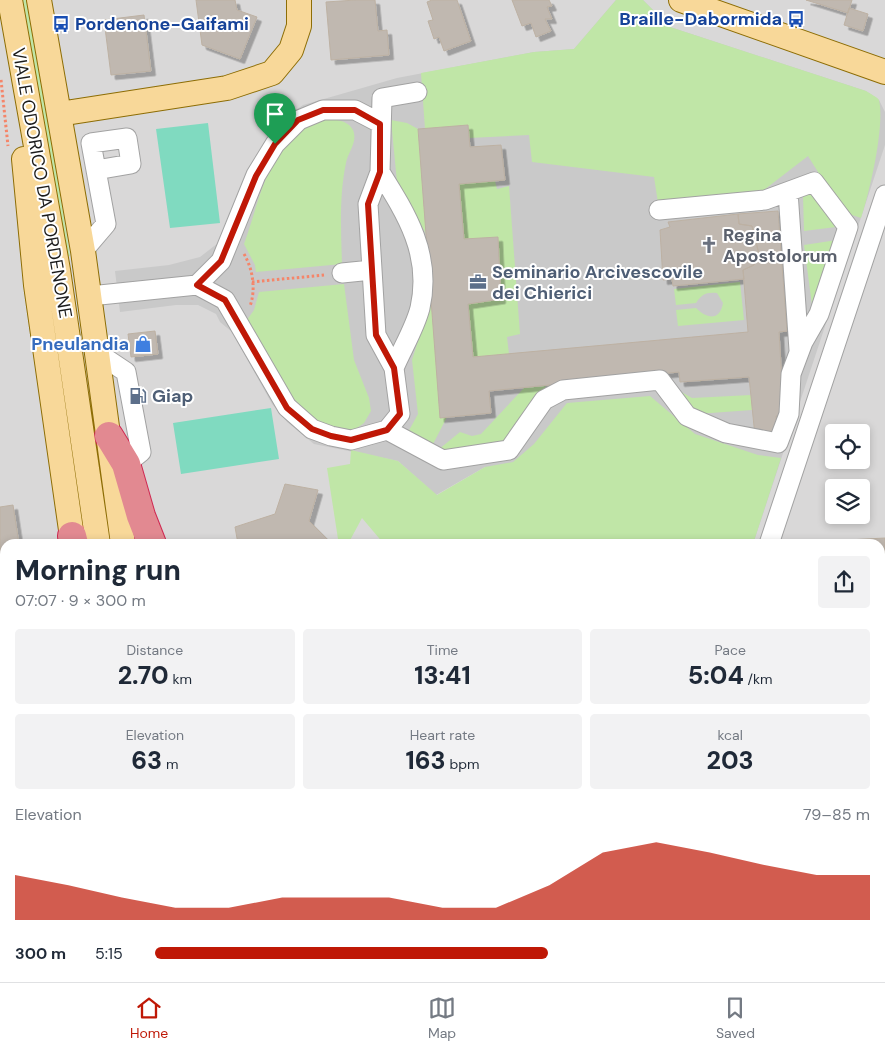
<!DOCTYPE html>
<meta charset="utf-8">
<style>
body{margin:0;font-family:"DM Sans",sans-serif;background:#f2f2f3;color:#1f2937;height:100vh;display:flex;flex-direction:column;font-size:19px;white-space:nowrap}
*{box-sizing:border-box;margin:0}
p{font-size:16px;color:#747a83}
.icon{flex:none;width:28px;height:28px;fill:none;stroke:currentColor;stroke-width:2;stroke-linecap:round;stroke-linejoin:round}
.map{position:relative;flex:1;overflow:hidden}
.details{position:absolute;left:0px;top:539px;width:885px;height:444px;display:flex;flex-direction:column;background:#fff;border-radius:15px 15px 0 0;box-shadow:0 2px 8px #0003}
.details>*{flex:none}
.fabs{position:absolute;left:825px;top:424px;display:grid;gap:10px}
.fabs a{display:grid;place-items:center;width:45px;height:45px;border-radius:5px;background:#fff;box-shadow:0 2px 8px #0003;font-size:25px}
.pin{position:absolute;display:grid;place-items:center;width:42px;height:42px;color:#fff;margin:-51px -21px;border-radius:50% 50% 50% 0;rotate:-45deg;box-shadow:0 0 5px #0007}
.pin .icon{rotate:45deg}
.round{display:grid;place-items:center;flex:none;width:52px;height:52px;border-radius:5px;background:#f2f2f3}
.summary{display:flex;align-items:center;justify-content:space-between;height:85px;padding:0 15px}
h1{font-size:28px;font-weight:800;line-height:38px}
.stats{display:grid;grid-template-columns:repeat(3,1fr);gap:8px;height:85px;padding:5px 15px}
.stats div{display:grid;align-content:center;border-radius:5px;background:#f2f2f3;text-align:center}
.stats b{font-size:25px;font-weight:800}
.stats small{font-size:14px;font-weight:400}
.stats p{font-size:14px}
.chart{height:140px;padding:10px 15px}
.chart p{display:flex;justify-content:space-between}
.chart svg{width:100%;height:90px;margin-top:5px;fill:#bf1806;opacity:.7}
ul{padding:0 15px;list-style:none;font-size:16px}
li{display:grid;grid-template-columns:80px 60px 1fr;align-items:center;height:38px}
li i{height:12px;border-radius:6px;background:#bf1806}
.dock{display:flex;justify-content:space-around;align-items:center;height:70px;border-top:1px solid #e0e1e3;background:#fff;font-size:14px;color:#747a83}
.dock a{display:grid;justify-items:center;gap:2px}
.dock .active{color:#bf1806}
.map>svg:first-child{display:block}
</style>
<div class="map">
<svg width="885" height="982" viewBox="0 0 885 982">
<defs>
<filter id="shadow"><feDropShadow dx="4.5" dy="4.5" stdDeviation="0" flood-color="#0004"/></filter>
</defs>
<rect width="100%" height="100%" fill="#ece9e0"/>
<path fill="#d9d8d8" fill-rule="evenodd" d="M0,0H885V982H0ZM834,432H861V460H834ZM834,488H861V515H834ZM5,544H880V978H5Z"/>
<path fill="#c9c9c9" d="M616,0H643L670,27L866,91L879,100L885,112V145L753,544L485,467L436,495L398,461L314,444L287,422L272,404L232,332L220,322L216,314L198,305H176L120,312L115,271L169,265L200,257L222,240L259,151L279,122L303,105L397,78L534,52L574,49Z"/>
<path fill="#c0e6a7" d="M23,0H29L70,256L66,257Z
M616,0H643L670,27L866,91C870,94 876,96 879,100C885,125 870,191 861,218L843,212L808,156L760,193L658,203L654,177L532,162L529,135L469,138L468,125L425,129L421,73L534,52L574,49Z
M326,118C335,120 348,120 353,130C358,142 348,152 346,163C339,196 341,231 342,264L256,272L255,265L244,244C258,206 266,155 301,129C308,124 318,121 326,118Z
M391,120L407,123L418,129L426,234L397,182Z
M495,181L497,189L509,186L520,334L507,337L509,354L473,357L468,304L501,299L498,238L464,239L459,184Z
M811,194L820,197L836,227L804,231L803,195Z
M837,240L812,305L804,245Z
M740,282L744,320L678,326L676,310L696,308C707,319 720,321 723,303L717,293C706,292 702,294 696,303L676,305L674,289Z
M344,284L354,360L369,398L371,411L364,423L354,430C342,428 326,426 316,420C292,404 258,350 244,324L254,310L259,292Z
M431,300L441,418L447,417L431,448L407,434L418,414L412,360Z
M546,386L505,444L447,453L438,450L460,432L472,436L481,434L524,388Z
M678,390L692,398L751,395L752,410L697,414Z
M650,396L695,434L758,455L781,458L753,544H384L362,518L348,544L338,539L327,468L350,464L351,450L398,461L437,495L485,467L513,462L534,444L567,403Z
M0,710L5,712V840H0Z
M5,893V978H58L55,982H0V894Z
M742,978H790L788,982H742Z"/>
<path fill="#80dac0" d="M208,123L220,223L170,228L156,129Z
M271,408L279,459L181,474L173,423Z"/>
<path fill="#c0b8b0" stroke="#bdb1a3" filter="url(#shadow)" d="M196,0H235L237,10L257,17L240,59L202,45Z
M356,0H375L378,31L387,30L389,55L331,60L326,2Z
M432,0H457L471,41L444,51L439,37L434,39L428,21L433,20L427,2Z
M512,0H549L552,6L547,7L552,19H545L551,31L536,37L531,23L522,26Z
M806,0H852L848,13Z
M849,8L868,14L863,31L844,25Z
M144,15L151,71L111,75L104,20Z
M468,125L470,147L501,145L505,180L459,184L464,239L498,237L501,299L468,304L473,357L748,332L743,270L754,265L759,254L752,226L739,224L738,214L778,211L787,331L779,332L784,414L776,416L778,433L755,436L749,377L680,382L679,372L489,391L491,413L440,418L418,129Z
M738,214L739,224L752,226L759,254L754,265L743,270L744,279L673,286L672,279L663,280L660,230L670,227L668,222Z
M155,331L158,354L131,357L128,334Z
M285,484L318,490L309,521L332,544H238L235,527L275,514Z
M13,505L19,544H5V596L3,585L0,586V507Z
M885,538V564L880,565V544H847V540Z
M880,711H885V743H880Z
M445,978H484L485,982H446Z
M552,978H586V982H553Z"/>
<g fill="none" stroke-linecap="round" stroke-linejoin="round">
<path stroke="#c2c0b9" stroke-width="28" stroke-dasharray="28 14" stroke-linecap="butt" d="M299,978L305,982
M372,978L375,982"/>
<g stroke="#a2a2a2" stroke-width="21">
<path id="minor" d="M380,172C407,215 432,255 420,308C415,328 402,349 394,368
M788,192L799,350
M83,251L106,224L91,143L127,138L131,164L96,170
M342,273L372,270
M197,285L221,261L256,175L275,144L299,120L323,110H355L380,123
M90,296L197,285L225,300L287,407L312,429L331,436L351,440L387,430L400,414L394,368L376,335L368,204L380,172L382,98L417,92
M96,352L126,372L141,452L126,464
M387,430L443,460L509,450L544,400L563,390L660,380L687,416L726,433L778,443L789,414L791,374L803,342L819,314L848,227L814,182L765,200L659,210
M769,544L885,195
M880,954L885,955
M874,978L876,982
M270,982L271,978
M798,982L800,978
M818,982L822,978"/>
</g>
<g stroke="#8d6d05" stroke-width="26">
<path id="major" d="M10,0L58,270L98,544
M39,0L83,251L123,544
M681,0L885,72
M59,114L227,88L272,73L291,50L299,26V0
M24,159L36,285L73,544
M0,641H5
M0,665L5,664
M170,978L177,982
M199,978L200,982
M95,982L98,978
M242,982L243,978"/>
</g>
<g stroke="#cf2952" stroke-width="30">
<path id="highway" d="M109,436L126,464L141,516L152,544
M72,536L74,544
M0,701L5,702
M0,846L5,848
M0,885H5
M148,978L149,982
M67,982L70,978"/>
</g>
<path stroke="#f58569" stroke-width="3" stroke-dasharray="2.5 2.5" stroke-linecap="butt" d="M1,80L8,146
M244,254C253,269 256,290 250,306
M252,282L324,275"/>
<use href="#minor" stroke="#fff" stroke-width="19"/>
<use href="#major" stroke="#f8d899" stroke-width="24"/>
<use href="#highway" stroke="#e28991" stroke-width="28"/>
</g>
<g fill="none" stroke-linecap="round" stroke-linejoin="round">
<g stroke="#fff" stroke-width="10">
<path id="route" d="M323,110H355L380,124V172L368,204L376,335L394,368L400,414L387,430L351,440L331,436L312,429L287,408L225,300L197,285L221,261L256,176L275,144L298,120Z"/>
</g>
<use href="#route" stroke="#bf1806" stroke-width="6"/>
</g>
<defs>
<g id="bus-bare" transform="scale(1.35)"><path d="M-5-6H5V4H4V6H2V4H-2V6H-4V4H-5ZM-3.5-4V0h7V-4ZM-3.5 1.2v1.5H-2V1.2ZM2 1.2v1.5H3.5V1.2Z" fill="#1a4fb4" stroke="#fff" stroke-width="2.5" paint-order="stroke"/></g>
<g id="church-bare" transform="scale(1.35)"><path d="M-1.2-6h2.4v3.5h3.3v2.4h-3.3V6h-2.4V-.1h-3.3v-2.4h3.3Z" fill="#6b7280" stroke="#fff" stroke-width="2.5" paint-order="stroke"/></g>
<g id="office-bare" transform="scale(1.35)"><path d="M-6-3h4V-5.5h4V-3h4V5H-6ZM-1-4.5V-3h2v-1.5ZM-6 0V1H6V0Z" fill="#5c6f8a" stroke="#fff" stroke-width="2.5" paint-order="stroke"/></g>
<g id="shop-bare" transform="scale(1.35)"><path d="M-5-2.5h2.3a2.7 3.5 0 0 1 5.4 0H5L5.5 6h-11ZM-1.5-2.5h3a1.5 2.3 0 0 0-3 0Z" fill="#3f7fe0" stroke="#fff" stroke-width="2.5" paint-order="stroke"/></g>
<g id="fuel-bare" transform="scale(1.35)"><path d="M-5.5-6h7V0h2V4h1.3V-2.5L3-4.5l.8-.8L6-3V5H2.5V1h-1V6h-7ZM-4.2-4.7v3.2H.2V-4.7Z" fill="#5c6f8a" stroke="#fff" stroke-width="2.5" paint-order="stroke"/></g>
</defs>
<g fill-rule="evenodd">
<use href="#bus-bare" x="796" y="19"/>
<use href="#bus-bare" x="61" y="24"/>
<use href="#church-bare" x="709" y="245"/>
<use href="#office-bare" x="478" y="282"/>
<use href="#shop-bare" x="143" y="344"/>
<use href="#fuel-bare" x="138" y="396"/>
</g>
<g text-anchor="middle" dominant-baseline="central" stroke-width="4" stroke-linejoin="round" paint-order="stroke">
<g font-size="18" font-weight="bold" fill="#164399" stroke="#fff" text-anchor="end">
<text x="782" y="19">Braille-Dabormida</text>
<text x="75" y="24" text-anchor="start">Pordenone-Gaifami</text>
</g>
<g font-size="18" fill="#1b1b1b" stroke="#fff">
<text transform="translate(42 183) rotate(80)">VIALE ODORICO DA PORDENONE</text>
</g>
<g font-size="18" font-weight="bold" fill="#5b616d" stroke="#fff" text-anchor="start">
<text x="723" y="235">Regina<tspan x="723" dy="21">Apostolorum</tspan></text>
</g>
<g font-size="18" font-weight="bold" fill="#4e5e75" stroke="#fff" text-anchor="start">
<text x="492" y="272">Seminario Arcivescovile<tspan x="492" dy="21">dei Chierici</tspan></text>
<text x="152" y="396">Giap</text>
</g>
<g font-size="18" font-weight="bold" fill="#366cbe" stroke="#fff" text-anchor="end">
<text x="129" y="344">Pneulandia</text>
</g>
</g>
</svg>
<div class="fabs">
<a><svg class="icon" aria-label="locate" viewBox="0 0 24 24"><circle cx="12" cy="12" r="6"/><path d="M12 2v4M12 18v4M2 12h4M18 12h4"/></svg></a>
<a><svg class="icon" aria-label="layers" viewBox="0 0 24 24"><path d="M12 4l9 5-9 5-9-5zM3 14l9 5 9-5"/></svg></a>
</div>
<div class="pin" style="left:275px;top:144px;background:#1e9e55"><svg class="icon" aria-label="arrive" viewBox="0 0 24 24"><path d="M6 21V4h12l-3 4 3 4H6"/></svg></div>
<section class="details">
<div class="summary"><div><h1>Morning run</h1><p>07:07 · 9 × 300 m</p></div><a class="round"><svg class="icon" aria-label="share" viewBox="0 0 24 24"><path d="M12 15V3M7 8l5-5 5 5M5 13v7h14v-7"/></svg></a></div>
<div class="stats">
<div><p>Distance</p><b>2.70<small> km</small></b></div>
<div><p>Time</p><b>13:41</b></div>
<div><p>Pace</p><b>5:04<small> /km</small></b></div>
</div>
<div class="stats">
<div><p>Elevation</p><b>63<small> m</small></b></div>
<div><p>Heart rate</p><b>163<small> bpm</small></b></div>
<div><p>kcal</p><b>203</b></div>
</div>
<div class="chart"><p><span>Elevation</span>79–85 m</p>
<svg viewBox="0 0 160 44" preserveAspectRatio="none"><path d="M0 44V22L10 27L20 33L30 38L40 38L50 33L60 33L70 33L80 38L90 38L100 27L110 11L120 6L130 11L140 17L150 22L160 22V44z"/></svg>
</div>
<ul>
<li><b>300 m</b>5:15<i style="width:55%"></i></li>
</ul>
</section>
</div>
<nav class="dock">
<a class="active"><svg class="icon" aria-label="home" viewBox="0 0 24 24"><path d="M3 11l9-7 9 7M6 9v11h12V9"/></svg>Home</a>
<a><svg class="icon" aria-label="map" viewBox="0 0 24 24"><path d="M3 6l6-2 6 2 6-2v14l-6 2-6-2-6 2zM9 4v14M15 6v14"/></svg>Map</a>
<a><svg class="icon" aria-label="saved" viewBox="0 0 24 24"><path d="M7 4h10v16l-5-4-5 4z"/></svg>Saved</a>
</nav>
